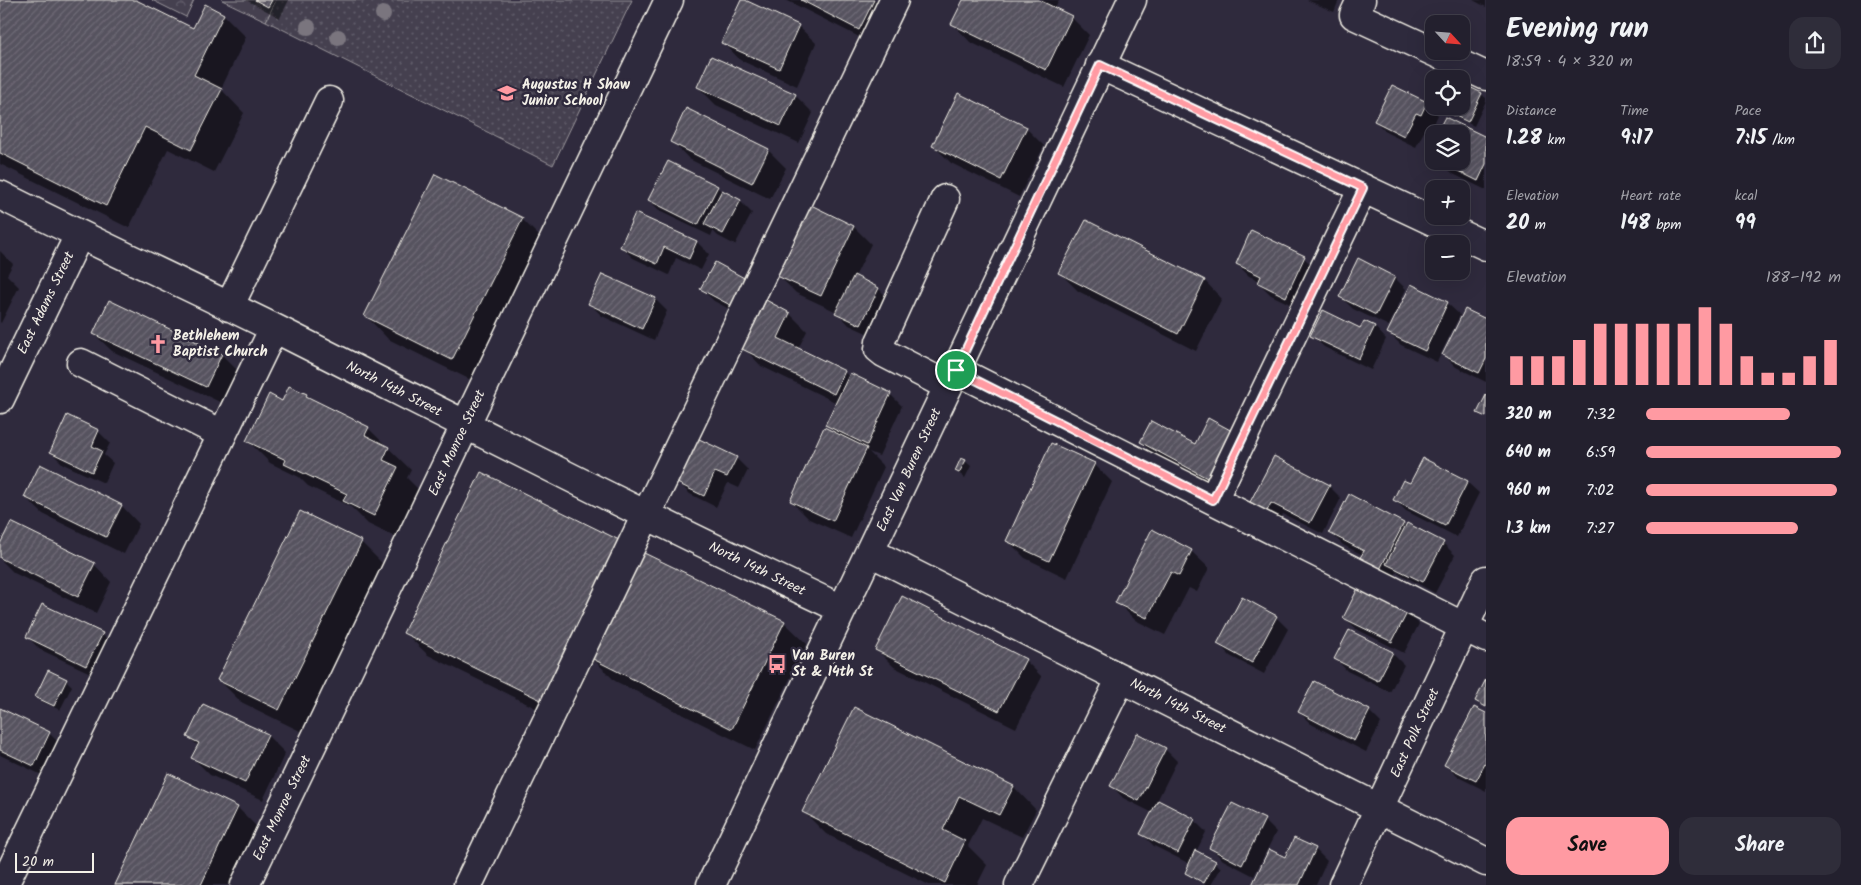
<!DOCTYPE html>
<meta charset="utf-8">
<style>
body{margin:0;font-family:Kalam,sans-serif;background:#2f2d3a;color:#f1f3f6;height:100vh;display:flex;flex-direction:column;font-size:19px;white-space:nowrap}
*{box-sizing:border-box;margin:0}
p{font-size:16px;color:#a3a3aa}
.icon{flex:none;width:28px;height:28px;fill:none;stroke:currentColor;stroke-width:2;stroke-linecap:round;stroke-linejoin:round}
.map{position:relative;flex:1;overflow:hidden}
.drawer{display:flex;flex-direction:column;background:#23202e;width:375px}
.drawer>*{flex:none}
.needle{width:32px;rotate:116deg}
.buttons{position:absolute;left:1425px;top:15px;display:grid;gap:10px}
.buttons a{display:grid;place-items:center;width:45px;height:45px;border-radius:10px;background:#23202e;box-shadow:0 5px 20px #0002,0 0 0 1px #403e4a;font-size:25px}
.scale{position:absolute;left:15px;bottom:12px;width:79px;box-sizing:border-box;padding-left:5px;border:2px solid #f4f1e8;border-top:0;font-size:14px;line-height:18px;white-space:nowrap;color:#f4f1e8;-webkit-text-stroke:4px #2f2a3d;paint-order:stroke}
.pin{position:absolute;display:grid;place-items:center;width:42px;height:42px;color:#fff;margin:-21px;border:2px solid #fff;border-radius:50%;box-shadow:0 1px 5px #0007}
.round{display:grid;place-items:center;flex:none;width:52px;height:52px;border-radius:15px;background:#2f2d3a}
.summary{display:flex;align-items:center;justify-content:space-between;height:85px;padding:0 20px}
h1{font-size:28px;font-weight:600;line-height:38px}
.metrics{display:grid;grid-template-columns:repeat(3,1fr);gap:8px;height:85px;padding:5px 20px}
.metrics div{display:grid;align-content:center}
.metrics b{font-size:21px;font-weight:600}
.metrics small{font-size:14px;font-weight:400}
.metrics p{font-size:14px}
.chart{height:140px;padding:10px 20px}
.chart p{display:flex;justify-content:space-between}
.chart svg{width:100%;height:90px;margin-top:5px;stroke:#ff9aa2;stroke-width:6}
.cta{display:flex;gap:10px;margin-top:auto;padding:10px 20px}
.cta a{flex:1;height:58px;border-radius:15px;background:#ff9aa2;color:#111;font-size:20px;font-weight:600;line-height:58px;text-align:center}
.cta a+a{background:#2f2d3a;color:#f1f3f6}
ul{padding:0 20px;list-style:none;font-size:16px}
li{display:grid;grid-template-columns:80px 60px 1fr;align-items:center;height:38px}
li i{height:12px;border-radius:6px;background:#ff9aa2}
main{display:flex;flex:1;min-height:0}
.map>svg:first-child{display:block}
</style>
<main>
<div class="map">
<svg width="1486" height="885" viewBox="0 0 1486 885">
<defs>
<pattern id="grass-dots" width="8" height="8" patternUnits="userSpaceOnUse" patternTransform="scale(1.25)"><rect width="8" height="8" fill="#454050"/><path d="M2 2h.1M6 6h.1" fill="none" stroke="#605c69" stroke-width="1.8" stroke-linecap="round"/></pattern>
<pattern id="park-crowns" width="20" height="18" patternUnits="userSpaceOnUse" patternTransform="scale(1.25)"><rect width="20" height="18" fill="#454050"/><path d="M2 6a3 3 0 1 1 6 0M12 15a3 3 0 1 1 6 0" fill="none" stroke="#605c69"/></pattern>
<pattern id="building-hatch" width="6" height="6" patternUnits="userSpaceOnUse" patternTransform="scale(1.25)"><rect width="6" height="6" fill="#56525f"/><path d="M-1 1l2-2M0 6l6-6M5 7l2-2" fill="none" stroke="#6f6b76"/></pattern>
</defs>
<rect width="100%" height="100%" fill="#2f2a3d"/>
<filter id="ink" filterUnits="userSpaceOnUse"><feTurbulence type="fractalNoise" baseFrequency=".02" numOctaves="2"/><feDisplacementMap in="SourceGraphic" scale="10" xChannelSelector="R" yChannelSelector="G"/><feConvolveMatrix kernelMatrix="1 2 1 2 8 2 1 2 1" color-interpolation-filters="sRGB"/></filter>
<g filter="url(#ink)">
<path fill="url(#grass-dots)" stroke="#9c989c" d="M276,0H632L553,165L266,21Z"/>
<path fill="url(#park-crowns)" stroke="#9c989c" d="M152,0H194L186,17Z
M222,0H276L266,21Z"/>
<path fill="#0007" d="M0,0H133L193,30L224,15L246,37L221,89L244,113L214,172L168,149L129,228L0,164Z
M246,0H289L280,18Z
M742,0L798,26L816,43L797,86L740,60L723,42Z
M786,0H875L892,17L877,46Z
M964,0H1036L1043,3L1040,0H1059L1055,9L1071,17L1089,35L1064,87L970,42L953,24Z
M1307,0H1339L1334,12Z
M1473,0H1486V7Z
M698,87L795,95L813,113L799,143L716,105Z
M1481,94L1486,98V101L1474,126L1451,115L1445,109L1461,106Z
M958,95L1026,128L1044,146L1019,197L951,163L933,145Z
M1426,103L1438,115L1433,126L1428,124L1416,147L1387,133L1375,121Z
M1445,118L1486,138V190L1453,174L1441,162L1461,161V134Z
M672,141L768,150L786,168L770,199L689,159Z
M717,187L722,192L740,201L752,213L735,245L718,236L713,231L711,236L661,212L649,200Z
M812,206L854,227L871,244L855,277L879,289L890,300L873,336L849,325L837,312L796,293L778,275Z
M636,214L697,242L709,254L701,270L676,258L669,275L633,258L621,246Z
M522,219L545,242L475,382L388,339L366,316Z
M1087,221L1205,281L1222,299L1196,351L1078,291L1060,273Z
M0,251L13,264L7,275L19,287L1,323L0,322Z
M1304,258L1316,269L1298,308L1271,295L1259,283L1260,281L1249,276L1237,264Z
M715,264L744,317L714,301L702,289Z
M1395,278L1406,289L1389,326L1353,309L1341,297Z
M1412,286L1448,304L1460,315L1437,362L1401,345L1389,333Z
M655,299L667,311L654,340L602,316L590,304Z
M109,302L222,355L239,372L224,404L112,351L94,334Z
M790,314L807,331L798,349L844,372L850,377L851,375L890,394L902,406L879,456L869,452L884,467L851,538L809,519L791,501L837,434L827,425L837,403L761,366L744,348Z
M1486,321V382L1456,367L1444,355Z
M1364,322L1375,327L1386,339L1371,370L1324,347L1312,335L1360,330Z
M306,395L311,400L368,428L411,470L407,478L420,491L397,538L368,524L351,507L308,486L299,477L270,463L248,441L283,402Z
M1152,423L1221,490L1153,454L1141,442Z
M98,431L110,443L104,455L113,463L104,483L63,464L51,452Z
M1275,457L1329,486L1341,498L1323,534L1283,514L1278,524L1263,516Z
M736,458L748,470L739,488L728,483L716,507L690,494L678,482Z
M965,461L971,466L965,478L956,471Z
M1094,464L1112,482L1067,578L1025,558L1008,541Z
M40,466L122,506L139,524L124,554L43,514L25,497Z
M481,474L784,622L807,644L755,750L615,681L594,660L564,722L428,655L405,633Z
M1467,482L1479,493L1457,537L1406,511L1394,499L1410,485Z
M1403,524L1407,527L1443,543L1455,555L1435,593L1397,572L1391,582L1363,555L1343,545L1331,533Z
M361,542L384,565L302,732L241,702L219,680Z
M0,547L94,564L111,582L96,613L14,573L0,559Z
M1191,551L1209,568L1197,592L1189,588L1165,635L1135,620L1117,602Z
M1407,612L1419,624L1404,653L1356,629L1344,617Z
M1276,617L1288,629L1264,674L1230,656L1219,644Z
M102,634L114,646L99,677L39,649L28,637Z
M876,649L1025,660L1042,677L1016,728L894,667Z
M1392,653L1404,665L1390,692L1347,671L1336,659Z
M66,680L72,686L60,710L43,702L37,696Z
M854,708L1014,787L1036,810L1022,837L982,818L968,846L987,865L977,885H929L826,834L804,812Z
M0,710L49,733L61,745L46,777L0,755Z
M1369,711L1381,723L1366,752L1311,724L1299,712Z
M1486,714V791L1458,777L1446,765Z
M267,735L285,753L263,800L210,775L193,758L198,746L189,737Z
M1138,735L1165,749L1177,761L1157,801L1194,820L1206,832L1196,852L1215,862L1221,868L1211,885H1206L1193,878L1187,872L1190,864L1154,846L1142,834L1153,813L1123,798L1112,786Z
M238,808L260,830L235,885H117Z
M1264,820L1276,832L1254,876L1223,860L1211,848Z
M1315,849L1327,861L1316,885H1254L1286,858Z"/>
<path fill="url(#building-hatch)" stroke="#f4f1e8" d="M0,0H136L193,28L205,4L224,14L194,75L222,89L191,150L145,127L106,206L0,153Z
M255,0H272L268,7Z
M741,0H745L799,25L779,69L721,43Z
M801,0H874L859,30Z
M963,0H1039L1072,16L1046,70L951,24Z
M711,56L796,94L781,126L697,87Z
M1461,83L1482,93L1468,122L1443,110L1445,106H1461Z
M1392,85L1427,102L1421,115L1416,113L1404,136L1374,121Z
M958,93L1027,127L1001,180L932,146Z
M686,108L769,149L752,183L670,142Z
M1445,117L1486,137V164L1478,181L1440,162L1461,161V134H1436Z
M668,161L718,186L698,225L648,200Z
M435,174L523,218L452,360L364,316Z
M722,190L741,200L723,234L704,224Z
M811,205L854,226L821,296L777,276Z
M635,213L697,241L689,259L664,247L657,264L620,247Z
M1086,220L1205,280L1178,334L1058,273Z
M1251,230L1305,256L1286,297L1258,283L1261,276L1236,264Z
M1358,258L1395,277L1376,315L1339,297Z
M715,262L746,279L732,306L700,289Z
M602,274L656,298L642,329L588,304Z
M854,275L879,288L861,325L835,313Z
M1411,284L1448,302L1425,351L1387,333Z
M109,300L222,354L206,387L93,334Z
M766,300L790,313L778,338L845,371L834,394L742,349Z
M1465,309L1486,319V359L1479,373L1442,355Z
M1323,310L1360,328L1364,321L1375,326L1359,359L1310,336Z
M850,373L891,393L867,445L825,425Z
M289,386L307,394L306,396L369,427L365,435L389,447L383,460L398,467L374,516L343,501L347,494L284,464L286,460L246,441L269,394L282,401Z
M1486,395V417L1477,413Z
M67,415L99,430L92,446L102,451L92,472L50,452Z
M1208,418L1234,432L1209,479L1140,442L1151,421L1195,444Z
M824,427L867,448L833,521L790,501Z
M697,438L737,457L727,477L715,472L704,496L677,483Z
M1051,443L1095,463L1049,561L1006,541Z
M1274,456L1330,485L1310,523L1271,503L1266,513L1249,504Z
M961,458L966,460L959,473L955,471Z
M1423,458L1468,481L1445,526L1393,500L1403,480L1410,483Z
M40,464L122,505L106,537L24,497Z
M481,472L619,540L541,700L403,633Z
M1349,494L1404,523L1379,571L1358,561L1364,551L1329,533Z
M300,511L362,541L279,710L217,680Z
M11,522L95,563L78,597L0,558V544Z
M1407,523L1444,542L1423,582L1386,564Z
M1152,529L1192,550L1179,576L1171,572L1147,618L1115,603Z
M642,552L785,621L732,729L591,658Z
M1359,586L1408,611L1392,642L1343,618Z
M902,596L1026,659L999,711L875,650Z
M1242,597L1277,616L1252,663L1217,644Z
M42,604L103,633L86,666L26,637Z
M1349,630L1393,652L1378,681L1334,659Z
M48,670L67,679L54,706L35,697Z
M1486,679V707L1475,701Z
M1314,681L1370,710L1354,741L1298,712Z
M203,704L268,734L245,783L191,758L199,743L187,737Z
M854,707L1014,786L999,815L959,796L943,830L965,841L945,883L802,812Z
M1474,707L1486,713V762L1476,781L1444,765Z
M0,708L50,732L34,766L0,750Z
M1137,733L1166,748L1139,801L1110,786Z
M168,773L238,807L201,885H115Z
M1158,800L1195,819L1178,853L1140,834Z
M1232,803L1265,819L1242,865L1209,848Z
M1294,838L1316,848L1299,885H1252L1269,849L1285,857Z
M1195,850L1216,861L1204,883L1185,873Z"/>
<g fill="none" stroke-linecap="round" stroke-linejoin="round">
<g stroke="#f4f1e8" stroke-width="31">
<path id="minor" d="M1361,0L1354,15L1486,76
M1100,65L1486,246
M0,195C93,242 187,285 280,331C467,425 653,521 842,609
M945,199L880,342L879,349L884,353L948,386
M229,307L329,101
M81,363L222,434
M956,370L1486,638
M0,399L79,235
M1213,500L1363,188
M870,552L1486,862
M4,885L274,328
M245,885L669,0
M468,885L894,0
M1019,885L1121,678
M1343,885L1486,580"/>
</g>
<g stroke="#f4f1e8" stroke-width="31">
<path id="major" d="M711,885L1132,0"/>
</g>
<use href="#minor" stroke="#2f2a3d" stroke-width="28"/>
<use href="#major" stroke="#2f2a3d" stroke-width="28"/>
</g>
<g fill="#7a757e">
<circle cx="383" cy="14" r="8"/>
<circle cx="308" cy="27" r="8"/>
<circle cx="338" cy="37" r="8"/>
</g>
</g>
<g fill="none" stroke-linecap="round" stroke-linejoin="round" filter="url(#ink)">
<g stroke="#fff" stroke-width="10">
<path id="route" d="M1100,65L1363,188L1213,500L956,370Z"/>
</g>
<use href="#route" stroke="#ff9aa2" stroke-width="6"/>
</g>
<defs>
<g id="school-bare" transform="scale(1.5)"><path d="M0-5L7-2L0 1L-7-2ZM-4 1L0 2.5L4 1V4Q0 6-4 4Z" fill="#ff9aa2" stroke="#2f2a3d" stroke-width="2.5" paint-order="stroke"/></g>
<g id="church-bare" transform="scale(1.5)"><path d="M-1.2-6h2.4v3.5h3.3v2.4h-3.3V6h-2.4V-.1h-3.3v-2.4h3.3Z" fill="#ff9aa2" stroke="#2f2a3d" stroke-width="2.5" paint-order="stroke"/></g>
<g id="bus-bare" transform="scale(1.5)"><path d="M-5-6H5V4H4V6H2V4H-2V6H-4V4H-5ZM-3.5-4V0h7V-4ZM-3.5 1.2v1.5H-2V1.2ZM2 1.2v1.5H3.5V1.2Z" fill="#ff9aa2" stroke="#2f2a3d" stroke-width="2.5" paint-order="stroke"/></g>
</defs>
<g fill-rule="evenodd">
<use href="#school-bare" x="507" y="93"/>
<use href="#church-bare" x="158" y="344"/>
<use href="#bus-bare" x="777" y="664"/>
</g>
<g text-anchor="middle" dominant-baseline="central" stroke-width="5" stroke-linejoin="round" paint-order="stroke">
<g font-size="14" font-weight="bold" fill="#f4f1e8" stroke="#2f2a3d" text-anchor="start">
<text x="522" y="85">Augustus H Shaw<tspan x="522" dy="16">Junior School</tspan></text>
<text x="173" y="336">Bethlehem<tspan x="173" dy="16">Baptist Church</tspan></text>
<text x="792" y="656">Van Buren<tspan x="792" dy="16">St &amp; 14th St</tspan></text>
</g>
<g font-size="14" fill="#f4f1e8" stroke="#2f2a3d">
<text transform="translate(46 303) rotate(-64)">East Adams Street</text>
<text transform="translate(394 389) rotate(27)">North 14th Street</text>
<text transform="translate(457 443) rotate(-65)">East Monroe Street</text>
<text transform="translate(909 470) rotate(-65)">East Van Buren Street</text>
<text transform="translate(757 569) rotate(26)">North 14th Street</text>
<text transform="translate(1178 706) rotate(27)">North 14th Street</text>
<text transform="translate(1415 733) rotate(-65)">East Polk Street</text>
<text transform="translate(282 808) rotate(-64)">East Monroe Street</text>
</g>
</g>
</svg>
<div class="buttons">
<a><svg class="needle" viewBox="-14 -14 28 28"><path d="M0-13l5 13h-10z" fill="#e53935"/><path d="M0 13l5-13h-10z" fill="#a3a3aa"/></svg></a>
<a><svg class="icon" aria-label="locate" viewBox="0 0 24 24"><circle cx="12" cy="12" r="6"/><path d="M12 2v4M12 18v4M2 12h4M18 12h4"/></svg></a>
<a><svg class="icon" aria-label="layers" viewBox="0 0 24 24"><path d="M12 4l9 5-9 5-9-5zM3 14l9 5 9-5"/></svg></a>
<a>+</a>
<a>−</a>
</div>
<div class="scale">20 m</div>
<div class="pin" style="left:956px;top:370px;background:#1e9e55"><svg class="icon" aria-label="arrive" viewBox="0 0 24 24"><path d="M6 21V4h12l-3 4 3 4H6"/></svg></div>
</div>
<section class="drawer">
<div class="summary"><div><h1>Evening run</h1><p>18:59 · 4 × 320 m</p></div><a class="round"><svg class="icon" aria-label="share" viewBox="0 0 24 24"><path d="M12 15V3M7 8l5-5 5 5M5 13v7h14v-7"/></svg></a></div>
<div class="metrics">
<div><p>Distance</p><b>1.28<small> km</small></b></div>
<div><p>Time</p><b>9:17</b></div>
<div><p>Pace</p><b>7:15<small> /km</small></b></div>
</div>
<div class="metrics">
<div><p>Elevation</p><b>20<small> m</small></b></div>
<div><p>Heart rate</p><b>148<small> bpm</small></b></div>
<div><p>kcal</p><b>99</b></div>
</div>
<div class="chart"><p><span>Elevation</span>188–192 m</p>
<svg viewBox="0 0 160 44" preserveAspectRatio="none"><path d="M5 44V30M15 44V30M25 44V30M35 44V22M45 44V14M55 44V14M65 44V14M75 44V14M85 44V14M95 44V6M105 44V14M115 44V30M125 44V38M135 44V38M145 44V30M155 44V22"/></svg>
</div>
<ul>
<li><b>320 m</b>7:32<i style="width:74%"></i></li>
<li><b>640 m</b>6:59<i style="width:100%"></i></li>
<li><b>960 m</b>7:02<i style="width:98%"></i></li>
<li><b>1.3 km</b>7:27<i style="width:78%"></i></li>
</ul>
<div class="cta"><a>Save</a><a>Share</a></div>
</section>
</main>
